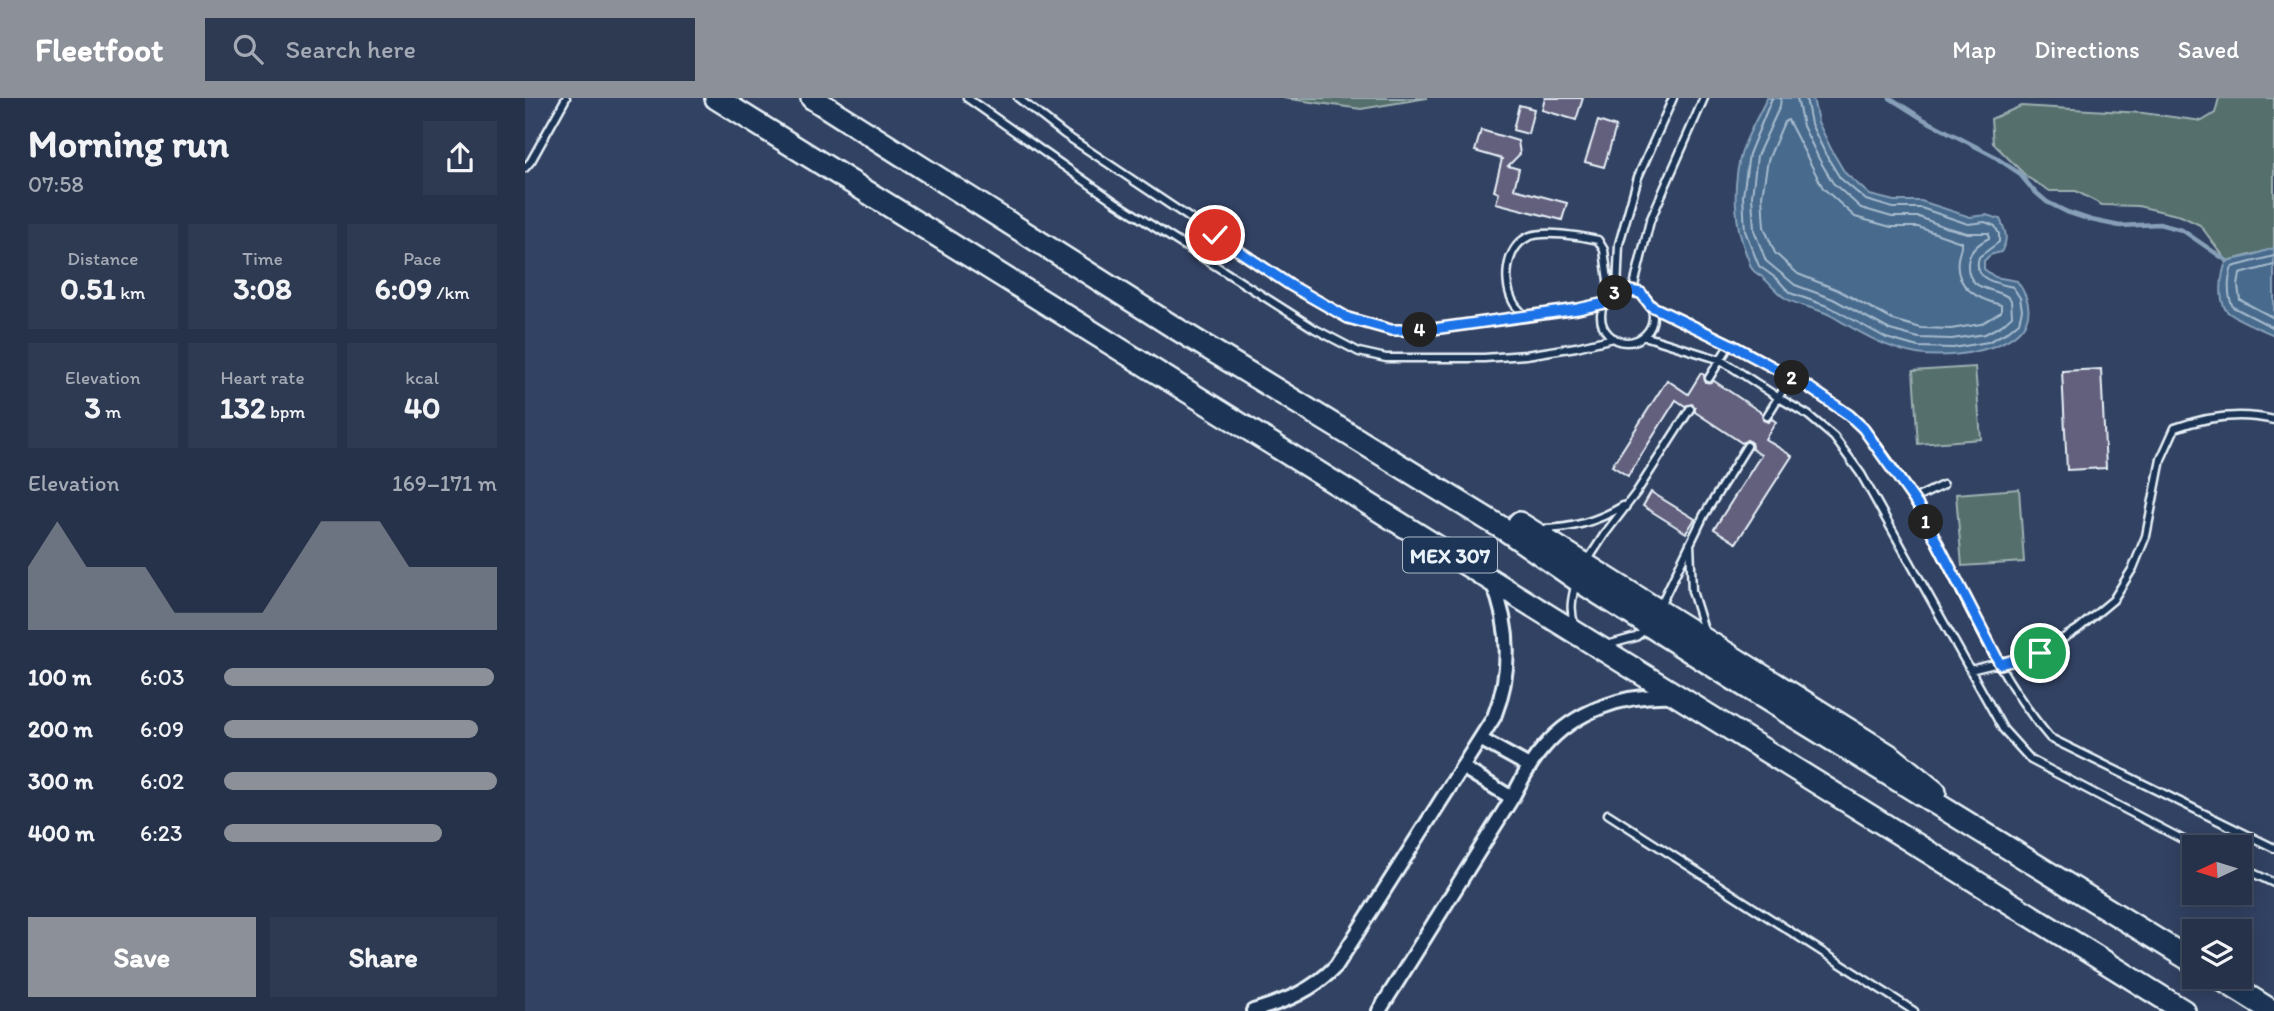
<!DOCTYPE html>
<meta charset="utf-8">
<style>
body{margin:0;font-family:Itim,sans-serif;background:#2e3a51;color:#f1f3f6;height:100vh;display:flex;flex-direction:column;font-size:26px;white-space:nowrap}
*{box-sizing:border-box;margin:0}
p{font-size:23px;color:#a4aab5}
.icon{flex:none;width:38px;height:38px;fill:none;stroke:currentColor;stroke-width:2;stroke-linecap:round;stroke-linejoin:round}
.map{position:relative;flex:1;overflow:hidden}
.panel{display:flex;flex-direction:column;background:#26324a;width:525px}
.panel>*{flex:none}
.needle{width:46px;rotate:266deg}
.fabs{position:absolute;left:1657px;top:737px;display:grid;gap:14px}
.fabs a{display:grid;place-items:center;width:70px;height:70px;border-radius:0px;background:#26324a;box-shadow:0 4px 18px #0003,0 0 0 2px #424d62;font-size:35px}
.pin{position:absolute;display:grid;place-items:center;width:60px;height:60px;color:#fff;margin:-30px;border:4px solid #fff;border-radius:50%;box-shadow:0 2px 7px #0007}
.km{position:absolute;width:35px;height:35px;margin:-18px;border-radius:50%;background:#222;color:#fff;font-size:19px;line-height:35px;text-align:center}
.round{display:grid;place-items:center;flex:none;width:74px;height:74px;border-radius:0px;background:#2e3a51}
.headline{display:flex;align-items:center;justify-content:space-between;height:119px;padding:0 28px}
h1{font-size:38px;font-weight:700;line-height:52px}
.metrics{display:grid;grid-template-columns:repeat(3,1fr);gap:10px;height:119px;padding:7px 28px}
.metrics div{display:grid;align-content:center;border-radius:0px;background:#2e3a51;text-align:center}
.metrics b{font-size:30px;font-weight:700}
.metrics small{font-size:19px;font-weight:400}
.metrics p{font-size:19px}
.chart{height:196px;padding:14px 28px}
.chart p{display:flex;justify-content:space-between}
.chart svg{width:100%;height:126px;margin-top:7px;fill:#8c9099;opacity:.7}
.button{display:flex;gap:14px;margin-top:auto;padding:14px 28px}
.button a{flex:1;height:80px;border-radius:0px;background:#8c9099;color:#fff;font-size:28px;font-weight:700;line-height:80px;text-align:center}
.button a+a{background:#2e3a51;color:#f1f3f6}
ul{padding:0 28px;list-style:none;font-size:23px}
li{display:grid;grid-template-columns:112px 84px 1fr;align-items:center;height:52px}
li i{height:18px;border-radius:9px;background:#8c9099}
header{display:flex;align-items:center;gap:42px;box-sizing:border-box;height:98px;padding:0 35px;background:#8c9099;color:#fff}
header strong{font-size:33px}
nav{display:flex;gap:38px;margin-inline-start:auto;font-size:24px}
.search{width:490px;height:63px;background:#2e3a51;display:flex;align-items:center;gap:18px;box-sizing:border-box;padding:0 24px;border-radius:0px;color:#a4aab5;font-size:26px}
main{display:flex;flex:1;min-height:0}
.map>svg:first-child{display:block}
</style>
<header>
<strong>Fleetfoot</strong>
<div class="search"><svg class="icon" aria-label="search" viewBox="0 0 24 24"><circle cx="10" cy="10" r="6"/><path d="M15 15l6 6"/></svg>Search here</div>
<nav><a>Map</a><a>Directions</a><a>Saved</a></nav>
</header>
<main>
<section class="panel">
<div class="headline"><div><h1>Morning run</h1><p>07:58</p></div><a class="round"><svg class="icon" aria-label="share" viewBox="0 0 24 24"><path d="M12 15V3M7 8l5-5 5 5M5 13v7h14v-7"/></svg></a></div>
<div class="metrics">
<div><p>Distance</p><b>0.51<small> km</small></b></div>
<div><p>Time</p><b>3:08</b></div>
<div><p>Pace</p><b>6:09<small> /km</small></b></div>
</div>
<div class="metrics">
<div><p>Elevation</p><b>3<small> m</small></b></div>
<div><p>Heart rate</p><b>132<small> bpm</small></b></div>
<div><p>kcal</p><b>40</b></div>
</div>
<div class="chart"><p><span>Elevation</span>169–171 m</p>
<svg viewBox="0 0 160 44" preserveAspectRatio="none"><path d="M0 44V22L10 6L20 22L30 22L40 22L50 38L60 38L70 38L80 38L90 22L100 6L110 6L120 6L130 22L140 22L150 22L160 22V44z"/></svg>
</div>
<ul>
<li><b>100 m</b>6:03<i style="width:99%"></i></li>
<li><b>200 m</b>6:09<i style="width:93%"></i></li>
<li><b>300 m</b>6:02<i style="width:100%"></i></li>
<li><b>400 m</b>6:23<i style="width:80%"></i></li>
</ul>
<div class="button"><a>Save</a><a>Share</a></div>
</section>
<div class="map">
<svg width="1749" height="913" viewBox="0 0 1749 913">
<rect width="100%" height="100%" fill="#324263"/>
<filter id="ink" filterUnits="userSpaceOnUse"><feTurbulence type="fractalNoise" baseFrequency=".0143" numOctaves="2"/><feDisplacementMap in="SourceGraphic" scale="14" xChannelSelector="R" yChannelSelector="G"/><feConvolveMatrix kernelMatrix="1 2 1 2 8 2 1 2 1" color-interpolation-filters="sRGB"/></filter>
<g filter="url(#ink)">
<path fill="#546f6c" stroke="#9eb0b2" stroke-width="2" d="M758,0H902L836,11Z
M1694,0H1749V151L1702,163L1675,127L1656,118L1613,108L1577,107L1551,93H1525L1502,79L1468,45L1466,21L1496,8L1618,15L1677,23L1690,15Z
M1450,269L1456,341L1393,346L1388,273Z
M1494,391L1499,464L1437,468L1431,396Z"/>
<path fill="#466a8d" stroke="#87a0b8" stroke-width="2" d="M1242,0H1288L1293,24L1307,53L1320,75L1345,97L1369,103H1396L1445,119L1461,117L1475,121C1481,134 1484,141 1476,154L1465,157L1459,163V171L1470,179L1492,183C1538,246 1434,263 1392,256C1359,250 1333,233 1305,217C1291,210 1273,208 1260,200C1251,194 1245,185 1237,179C1234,176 1230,175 1228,172C1225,169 1224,162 1222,158C1209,126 1207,86 1217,53C1223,35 1234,17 1242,0Z
M1749,150V237C1738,232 1713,222 1704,215C1692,206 1696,174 1702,163L1725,158Z"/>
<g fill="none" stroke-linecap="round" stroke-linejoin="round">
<path stroke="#a7bbcd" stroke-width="2" d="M1247,0L1224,56L1218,98L1220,133L1234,168L1252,181L1265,195L1305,209L1361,240L1393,249L1428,250L1463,244L1482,234L1494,224L1497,212L1495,200L1488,189C1471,185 1447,182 1454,159L1474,144V136L1470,128L1460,124L1443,126L1396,110H1368L1341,102L1315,80L1301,57L1286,26L1281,0
M1256,0L1255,8L1232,58L1227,98L1229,132L1241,163L1270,187L1308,201L1365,232L1394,240L1427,241L1460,236L1477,227L1487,218L1486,202C1475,188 1441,197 1443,165C1444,152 1454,145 1464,140V135H1442L1420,129L1394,119H1367L1336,110L1308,85L1294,61L1278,28L1272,0
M1263,22L1298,90L1330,119L1366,129H1393L1436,144C1437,150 1434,154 1433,161C1429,189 1452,201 1476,207V214L1456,226L1426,231L1396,230L1368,222L1313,192L1273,176L1250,155L1239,129L1237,98L1243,62L1259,24Z
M1749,158L1707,169C1703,180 1702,198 1708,209L1749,230
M1749,167L1715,176L1713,188L1715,202L1749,220"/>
<path stroke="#87a0b8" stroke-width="4.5" d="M1365,0L1398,21L1467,57L1494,75L1508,92L1522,104L1542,114L1566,122L1595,128L1634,126L1657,132L1702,163"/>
</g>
<path fill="#63607e" stroke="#e8f1f8" stroke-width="2" d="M1020,0H1058L1051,22L1017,12Z
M994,7L1009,11L1003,36L988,32Z
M1073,23L1091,29L1079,69L1060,64Z
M956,32L993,43L995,56L983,68L994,71L989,91L1042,105L1037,122L971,105L974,95L969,93L977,61L950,53Z
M1576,271L1581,370L1542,372L1537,273Z
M1176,275L1179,277L1180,284L1189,283L1237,315L1238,322L1243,324L1247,321L1251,324L1240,341L1267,358L1211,445L1189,431L1236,357L1227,351L1226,344L1222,342L1217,345L1170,314V309L1167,306L1160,308L1151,302L1103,378L1087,368L1142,282L1163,296Z
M1126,394L1170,421L1161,435L1118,408Z"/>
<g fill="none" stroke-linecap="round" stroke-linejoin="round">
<g stroke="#e8f1f8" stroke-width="11">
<path id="service" d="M442,0L590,104L790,231L834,254L861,260H959L1001,257L1051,249L1089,240
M493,0L539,36L765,187L823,220L866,232H901L1053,211L1080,205
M0,70L6,63L41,0
M1108,192L1125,123L1179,0
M1076 218a26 26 0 1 1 52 0a26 26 0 1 1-52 0Z
M1092,194L1094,146L1113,79L1148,0
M1126,208C1184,235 1243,262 1296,298C1310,308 1327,317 1338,330C1418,423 1446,548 1525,640L1749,750
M1001,219C997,215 993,211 990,207C977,187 980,150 1003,139C1018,132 1056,138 1073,142L1079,152L1085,198
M1119,238L1196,262L1254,300L1283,317L1309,339L1336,376L1478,631L1506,662L1672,749
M1184,280L1205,246
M1242,318L1266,279
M1389,401L1418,387
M1016,431C1045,431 1073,423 1098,408
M1165,446L1167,493L1180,535
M1063,462L1079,437L1111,395L1165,311
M1135,508L1179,417L1222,348
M1050,528C1044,512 1047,500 1051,484
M1082,547L1111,539L1120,532
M1445,572L1515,555L1553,531L1588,502L1608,470L1621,438L1636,361L1650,330C1683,318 1715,314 1749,322
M1083,716L1389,913
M1715,769L1749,785"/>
</g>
<g stroke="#e8f1f8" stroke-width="18">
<path id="minor" d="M955,641L1004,668
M937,669L987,700
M728,913C761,903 787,893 811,868L969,619C987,573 986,529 967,484
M854,913L987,700C997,682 1005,664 1019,649C1050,612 1100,596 1147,598"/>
</g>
<g stroke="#e8f1f8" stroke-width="26">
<path id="trunk" d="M191,0L1659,913
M287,0L647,228L982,433L1051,481L1207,580L1670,865
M994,425L1367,659L1410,694
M1691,878L1747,913"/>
</g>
<use href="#service" stroke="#1d3557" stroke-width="6"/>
<use href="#minor" stroke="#1d3557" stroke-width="12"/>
<use href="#trunk" stroke="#1d3557" stroke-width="21"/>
</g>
</g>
<g fill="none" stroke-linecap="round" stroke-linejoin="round" filter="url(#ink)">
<g stroke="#fff" stroke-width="14">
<path id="route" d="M690,137L765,187L823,220L866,232H901L1053,211L1080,205L1092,194L1100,192L1116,195L1126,208L1205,246L1279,286L1324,317L1338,330L1394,409L1475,566L1515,555"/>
</g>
<use href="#route" stroke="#1a73e8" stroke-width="9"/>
</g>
<g text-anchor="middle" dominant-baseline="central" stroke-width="6" stroke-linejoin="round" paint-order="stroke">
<rect fill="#1d3557" stroke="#abb9c8" stroke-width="2" x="878" y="439.5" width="94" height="35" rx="5"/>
<g font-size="21" font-weight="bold" fill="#e8f1f8">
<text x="925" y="457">MEX 307</text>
</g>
</g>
</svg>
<div class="fabs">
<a><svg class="needle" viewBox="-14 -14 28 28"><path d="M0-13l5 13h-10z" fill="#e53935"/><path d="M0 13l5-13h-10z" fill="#a4aab5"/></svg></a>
<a><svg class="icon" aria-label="layers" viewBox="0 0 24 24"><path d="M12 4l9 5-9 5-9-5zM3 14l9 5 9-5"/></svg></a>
</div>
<div class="pin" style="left:1515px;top:555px;background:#1e9e55"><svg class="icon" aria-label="arrive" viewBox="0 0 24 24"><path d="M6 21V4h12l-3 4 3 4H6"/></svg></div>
<div class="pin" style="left:690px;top:137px;background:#d93025"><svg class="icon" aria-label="check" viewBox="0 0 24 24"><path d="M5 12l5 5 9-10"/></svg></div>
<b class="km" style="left:1401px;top:424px">1</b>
<b class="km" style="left:1267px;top:280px">2</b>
<b class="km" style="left:1090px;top:195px">3</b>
<b class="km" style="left:895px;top:232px">4</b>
</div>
</main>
